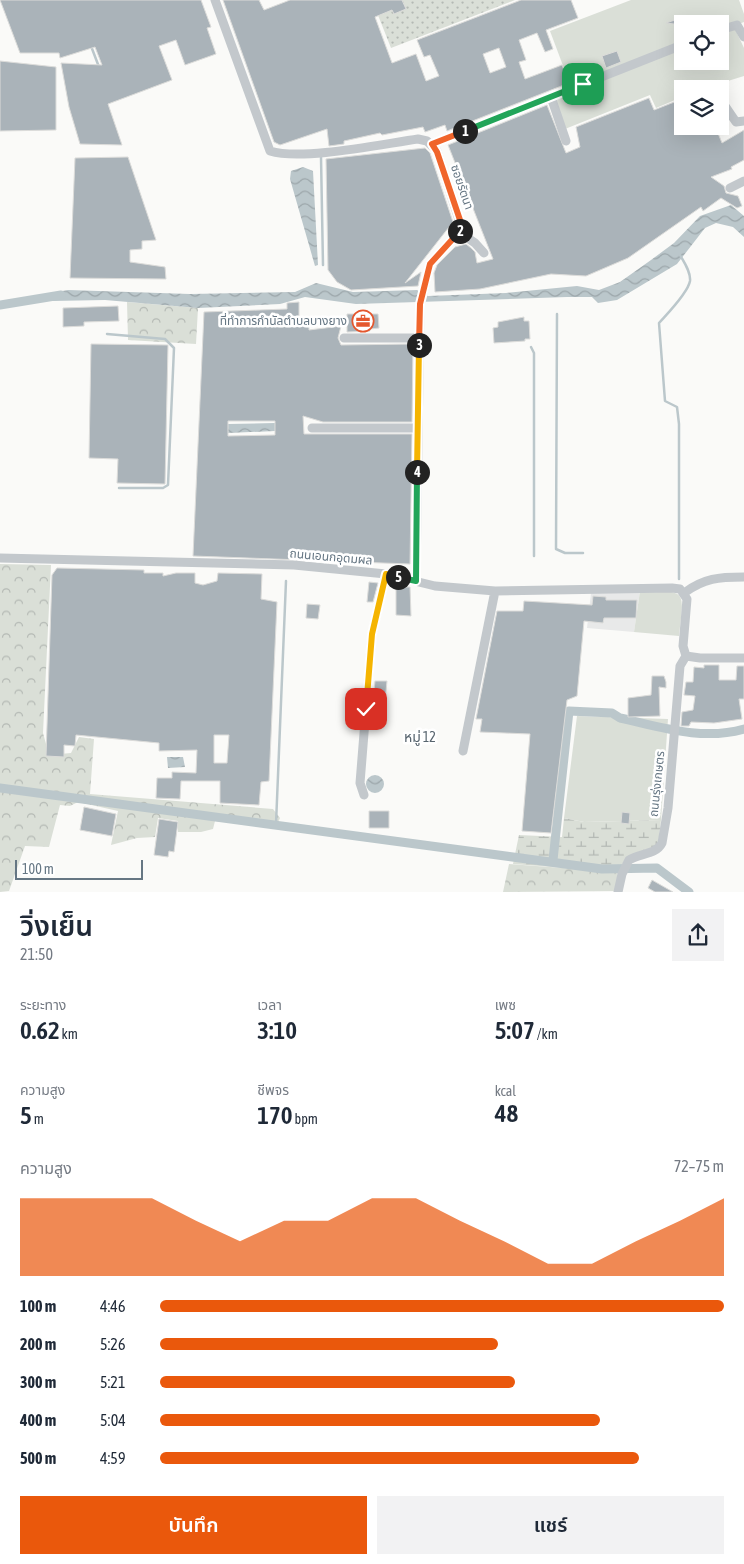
<!DOCTYPE html>
<html lang="th">
<meta charset="utf-8">
<style>
body{margin:0;font-family:"Asap Condensed","Noto Sans Thai",sans-serif;background:#f2f2f3;color:#1f2937;height:100vh;display:flex;flex-direction:column;font-size:19px;white-space:nowrap}
*{box-sizing:border-box;margin:0}
p{font-size:16px;color:#747a83}
.icon{flex:none;width:28px;height:28px;fill:none;stroke:currentColor;stroke-width:2;stroke-linecap:round;stroke-linejoin:round}
.map{position:relative;height:892px;overflow:hidden}
.drawer{display:flex;flex-direction:column;background:#fff;flex:1}
.drawer>*{flex:none}
.controls{position:absolute;left:674px;top:15px;display:grid;gap:10px}
.controls a{display:grid;place-items:center;width:55px;height:55px;border-radius:0px;background:#fff;box-shadow:0 5px 20px #0002;font-size:25px}
.scale{position:absolute;left:15px;bottom:12px;width:128px;box-sizing:border-box;padding-left:5px;border:2px solid #657683;border-top:0;font-size:14px;line-height:18px;white-space:nowrap;color:#657683;-webkit-text-stroke:4px #fff;paint-order:stroke}
.pin{position:absolute;display:grid;place-items:center;width:42px;height:42px;color:#fff;margin:-21px;border-radius:10px;box-shadow:0 2px 8px #0006}
.km{position:absolute;width:25px;height:25px;margin:-12px;border-radius:50%;background:#222;color:#fff;font-size:14px;line-height:25px;text-align:center}
.round{display:grid;place-items:center;flex:none;width:52px;height:52px;border-radius:0px;background:#f2f2f3}
.head{display:flex;align-items:center;justify-content:space-between;height:85px;padding:0 20px}
h1{font-size:28px;font-weight:600;line-height:38px}
.stats{display:grid;grid-template-columns:repeat(3,1fr);gap:8px;height:85px;padding:5px 20px}
.stats div{display:grid;align-content:center}
.stats b{font-size:25px;font-weight:600}
.stats small{font-size:14px;font-weight:400}
.stats p{font-size:14px}
.chart{height:140px;padding:10px 20px}
.chart p{display:flex;justify-content:space-between}
.chart svg{width:100%;height:90px;margin-top:5px;fill:#ea580c;opacity:.7}
.action{display:flex;gap:10px;margin-top:auto;padding:10px 20px}
.action a{flex:1;height:58px;border-radius:0px;background:#ea580c;color:#fff;font-size:20px;font-weight:600;line-height:58px;text-align:center}
.action a+a{background:#f2f2f3;color:#1f2937}
ul{padding:0 20px;list-style:none;font-size:16px}
li{display:grid;grid-template-columns:80px 60px 1fr;align-items:center;height:38px}
li i{height:12px;border-radius:6px;background:#ea580c}
.map>svg:first-child{display:block}
</style>
<div class="map">
<svg width="744" height="892" viewBox="0 0 744 892">
<defs>
<pattern id="forest-crowns" width="20" height="18" patternUnits="userSpaceOnUse" patternTransform="scale(1.25)"><rect width="20" height="18" fill="#dadfd7"/><path d="M2 6a3 3 0 1 1 6 0M12 15a3 3 0 1 1 6 0" fill="none" stroke="#b4b9b4"/></pattern>
<pattern id="wetland-marsh" width="20" height="14" patternUnits="userSpaceOnUse" patternTransform="scale(1.25)"><rect width="20" height="14" fill="#dadfd7"/><path d="M1 5h8M5 5V1M11 12h8M15 12V8" fill="none" stroke="#b4b9b4"/></pattern>
<pattern id="garden-dots" width="8" height="8" patternUnits="userSpaceOnUse" patternTransform="scale(1.25)"><rect width="8" height="8" fill="#dadfd7"/><path d="M2 2h.1M6 6h.1" fill="none" stroke="#b4b9b4" stroke-width="1.8" stroke-linecap="round"/></pattern>
<pattern id="water-waves" width="16" height="10" patternUnits="userSpaceOnUse" patternTransform="scale(1.25)"><rect width="16" height="10" fill="#bbc7cb"/><path d="M0 5q4-4 8 0t8 0" fill="none" stroke="#9ca6aa"/></pattern>
</defs>
<rect width="100%" height="100%" fill="#fafaf8"/>
<path fill="#e8e9e9" d="M640,591L634,632L587,628L591,593Z"/>
<path fill="#dadfd7" d="M631,0H739L744,14V22L720,31V24H682V45L571,87L550,31Z
M735,29L744,48V76L702,89H682V97L656,108L650,95L560,131L548,101L682,49V61H720V34Z
M640,591C688,591 684,589 679,636L634,632Z
M577,716L668,719L661,820L584,822L564,818Z"/>
<path fill="url(#forest-crowns)" d="M127,302L198,308L196,344L128,340Z
M0,564L51,565L43,733L49,755L71,753L79,737L94,739L90,794L273,809L280,818L276,827L215,821L213,829L201,832H178V821L158,818L155,837L137,838L111,845L118,811L78,802L70,806L60,805L49,847L25,846L9,891L0,892Z
M509,864L618,872L615,891L503,892Z"/>
<path fill="url(#wetland-marsh)" d="M564,818L584,822L661,820L658,845C638,855 628,849 618,872L513,864L519,835L562,837Z"/>
<path fill="url(#garden-dots)" d="M372,0H515L391,48Z"/>
<path fill="url(#water-waves)" d="M303,167L313,171L318,265L315,266L290,179L291,171Z
M731,205L744,216V237L733,227L716,223L705,228L677,264L617,300L598,303L592,297H567L356,304L305,297L280,304L198,308L105,300L52,301L51,293L68,290L190,294L295,292L316,283L353,292L417,290L428,296L506,293L577,286L599,290L620,282L651,260L674,243L700,216Z
M275,423V431L228,433V424Z
M167,757H183L185,767L168,768Z
M366 784a9 9 0 1 1 18 0a9 9 0 1 1-18 0Z"/>
<g fill="none" stroke-linecap="round" stroke-linejoin="round">
<path stroke="#bbc7cb" stroke-width="2.5" d="M91,46L99,67
M321,157L323,265
M557,314L556,549L565,553H583
M107,334L165,339L174,348L168,485L163,488H119
M531,347L534,353V556
M679,579V424L677,407L665,401L659,323C667,314 688,293 690,281C691,272 684,262 680,255
M276,824L286,581"/>
<path stroke="#bbc7cb" stroke-width="9" d="M0,305L61,295
M0,788L602,869L657,868L689,892
M553,860L569,711L612,713L620,718C661,727 702,741 744,729"/>
</g>
<path fill="#aab3b9" stroke="#dcdcda" fill-rule="evenodd" d="M0,0H201L211,27L207,28L216,54L185,65L176,40L159,46L172,80L108,104L122,145L80,144L69,107L61,63L102,65L95,47L60,58L59,53H20Z
M223,0H259L264,10L290,0H402L406,9L394,14L392,10L375,17L392,63L416,54L426,81L439,76L430,55L424,57L417,40L521,0H571L578,18L546,30L553,49L545,52L537,33L519,40L526,60L519,62L525,79L562,65L569,83L447,131L445,125L425,132L423,127L382,135L380,133L344,141V144L329,146L327,129L280,145L274,142ZM499,48L506,67L490,73L483,54Z
M689,15L692,24H682V39H680L674,24L666,23Z
M617,51L621,62L606,68L602,56Z
M0,61L56,67V130L0,131Z
M649,98L654,110L682,99V126H715L722,143L744,130V160L731,167L732,169L711,177L724,186L726,193L738,196L742,206L737,208L721,198L703,211L701,207L628,258L586,276L551,274L480,289L435,292L434,273L437,265L455,247L466,244L471,248L475,252L477,263L493,259L448,145L547,105L566,153L580,147L576,127Z
M425,148L430,153L453,222L405,283L421,272L418,286L351,290L337,282L328,270L326,159Z
M128,157L156,240L142,241V249L130,250V262L165,267L166,279L70,278L75,158Z
M299,302V322H309V330L341,326L338,338L341,345L413,344L412,422H323L303,416L304,434H412L410,564L193,556L204,312L287,309V303ZM228,421H275V435L228,436Z
M118,306L119,321L84,322V326L63,327V308Z
M347,314H378L379,328L370,329V331L347,332Z
M524,317V321H529L530,339H525V341L494,343L493,328L498,327V322Z
M91,344L168,345L165,484L117,483L118,459L89,458Z
M57,568L144,570V573H163V576L176,573H195V583L203,585L217,581L218,573L262,574L261,599L277,602L269,781L261,782L259,805L220,803V781H181L180,799L156,798L157,778H172V772L196,773L197,750L159,751V743L76,735L75,746L64,745V757L46,756L52,575ZM214,735H229L227,763H214Z
M369,582L378,583L373,602H367Z
M396,587H410L411,616L396,615Z
M593,596L606,597V600H637L636,618H604L603,623L584,621L577,696L567,700L551,833L522,831L530,734L480,732L482,719H476L497,611H523L524,601L592,605Z
M307,604L320,605L318,619L306,618Z
M704,665H719V680H736L737,666H744V699H739L742,719L714,723L691,722L689,726H681L682,712L693,710L695,696L684,695L686,682H693L694,667L704,668Z
M652,676H664L666,682V688L659,687L660,716L628,717V698L651,695Z
M375,681H387L385,702L373,701Z
M655,758H663L662,769H654Z
M84,807L116,814L112,836L80,830Z
M369,811H389V828H369Z
M622,812L630,813L629,824L621,823Z
M159,819L178,822L174,852L169,851L168,857L154,855Z
M652,880L673,892H655L648,888Z"/>
<g fill="none" stroke-linecap="round" stroke-linejoin="round">
<path stroke="#c3c8cc" stroke-width="9" d="M215,0L270,151C302,161 382,144 418,139L427,141L437,151L461,226L459,232L430,264L420,305L416,581
M720,30L737,25L744,37
M551,97L566,141
M723,103L736,122L744,121
M432,144L682,45
M730,188L744,181
M459,232L475,243L484,253
M344,338H419
M312,428H418
M0,558L294,565L386,574L435,586L495,591L672,588L680,589L687,599L683,646L686,656L700,658H744
M684,593C704,578 719,577 744,577
M463,751L495,591
M364,795L360,783L372,634L386,574
M618,892L622,874L629,860C640,853 656,855 662,843L668,808L680,666L686,656"/>
</g>
<g fill="none" stroke-linecap="round" stroke-linejoin="round">
<g stroke="#fff" stroke-width="10">
<path id="split-1" d="M465,131L583,84"/>
</g>
<g stroke="#fff" stroke-width="10">
<path id="split-2" d="M460,231V220L437,152L432,144L465,131"/>
</g>
<g stroke="#fff" stroke-width="10">
<path id="split-3" d="M419,345L420,304L430,264L460,231"/>
</g>
<g stroke="#fff" stroke-width="10">
<path id="split-4" d="M417,472L419,345"/>
</g>
<g stroke="#fff" stroke-width="10">
<path id="split-5" d="M398,577L416,581L417,472"/>
</g>
<g stroke="#fff" stroke-width="10">
<path id="split-6" d="M366,709L372,634L386,574L398,577"/>
</g>
<use href="#split-1" stroke="#22a559" stroke-width="6"/>
<use href="#split-2" stroke="#f0652b" stroke-width="6"/>
<use href="#split-3" stroke="#f0652b" stroke-width="6"/>
<use href="#split-4" stroke="#f5b400" stroke-width="6"/>
<use href="#split-5" stroke="#22a559" stroke-width="6"/>
<use href="#split-6" stroke="#f5b400" stroke-width="6"/>
</g>
<defs>
<g id="office-ring" transform="scale(1.125)"><circle r="9.5" fill="#fff" stroke="#e4572e" stroke-width="1.5"/><path d="M-6-3h4V-5.5h4V-3h4V5H-6ZM-1-4.5V-3h2v-1.5ZM-6 0V1H6V0Z" fill="#e4572e"/></g>
</defs>
<g fill-rule="evenodd">
<use href="#office-ring" x="363" y="321"/>
</g>
<g text-anchor="middle" dominant-baseline="central" stroke-width="5" stroke-linejoin="round" paint-order="stroke">
<g font-size="12" fill="#657683" stroke="#fff">
<text transform="translate(462 187) rotate(71)">ซอยรัตนา</text>
<text transform="translate(331 557) rotate(5)">ถนนเอนกอุดมผล</text>
<text transform="translate(657 784) rotate(-84)">ถนนรุ่งเกษตร</text>
</g>
<g font-size="12" fill="#657683" stroke="#fff" text-anchor="end">
<text x="347" y="321">ที่ทำการกำนัลตำบลบางยาง</text>
</g>
<g font-size="14" fill="#57646e" stroke="#fff">
<text x="420" y="737">หมู่ 12</text>
</g>
</g>
</svg>
<div class="controls">
<a><svg class="icon" aria-label="locate" viewBox="0 0 24 24"><circle cx="12" cy="12" r="6"/><path d="M12 2v4M12 18v4M2 12h4M18 12h4"/></svg></a>
<a><svg class="icon" aria-label="layers" viewBox="0 0 24 24"><path d="M12 4l9 5-9 5-9-5zM3 14l9 5 9-5"/></svg></a>
</div>
<div class="scale">100 m</div>
<div class="pin" style="left:583px;top:84px;background:#1e9e55"><svg class="icon" aria-label="arrive" viewBox="0 0 24 24"><path d="M6 21V4h12l-3 4 3 4H6"/></svg></div>
<div class="pin" style="left:366px;top:709px;background:#d93025"><svg class="icon" aria-label="check" viewBox="0 0 24 24"><path d="M5 12l5 5 9-10"/></svg></div>
<b class="km" style="left:465px;top:131px">1</b>
<b class="km" style="left:460px;top:231px">2</b>
<b class="km" style="left:419px;top:345px">3</b>
<b class="km" style="left:417px;top:472px">4</b>
<b class="km" style="left:398px;top:577px">5</b>
</div>
<section class="drawer">
<div class="head"><div><h1>วิ่งเย็น</h1><p>21:50</p></div><a class="round"><svg class="icon" aria-label="share" viewBox="0 0 24 24"><path d="M12 15V3M7 8l5-5 5 5M5 13v7h14v-7"/></svg></a></div>
<div class="stats">
<div><p>ระยะทาง</p><b>0.62<small> km</small></b></div>
<div><p>เวลา</p><b>3:10</b></div>
<div><p>เพซ</p><b>5:07<small> /km</small></b></div>
</div>
<div class="stats">
<div><p>ความสูง</p><b>5<small> m</small></b></div>
<div><p>ชีพจร</p><b>170<small> bpm</small></b></div>
<div><p>kcal</p><b>48</b></div>
</div>
<div class="chart"><p><span>ความสูง</span>72–75 m</p>
<svg viewBox="0 0 160 44" preserveAspectRatio="none"><path d="M0 44V6L10 6L20 6L30 6L40 17L50 27L60 17L70 17L80 6L90 6L100 17L110 27L120 38L130 38L140 27L150 17L160 6V44z"/></svg>
</div>
<ul>
<li><b>100 m</b>4:46<i style="width:100%"></i></li>
<li><b>200 m</b>5:26<i style="width:60%"></i></li>
<li><b>300 m</b>5:21<i style="width:63%"></i></li>
<li><b>400 m</b>5:04<i style="width:78%"></i></li>
<li><b>500 m</b>4:59<i style="width:85%"></i></li>
</ul>
<div class="action"><a>บันทึก</a><a>แชร์</a></div>
</section>
